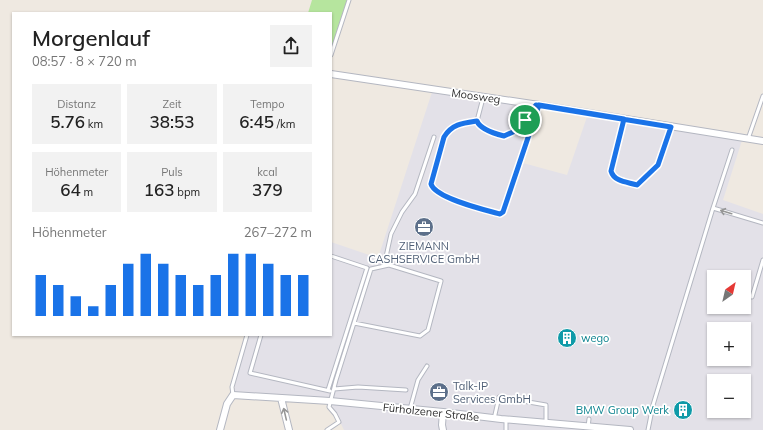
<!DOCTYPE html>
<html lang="de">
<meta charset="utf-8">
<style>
body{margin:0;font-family:Mulish,sans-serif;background:#f2f2f2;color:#222;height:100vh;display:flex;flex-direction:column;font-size:15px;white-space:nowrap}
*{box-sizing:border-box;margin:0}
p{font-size:13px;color:#767676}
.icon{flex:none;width:22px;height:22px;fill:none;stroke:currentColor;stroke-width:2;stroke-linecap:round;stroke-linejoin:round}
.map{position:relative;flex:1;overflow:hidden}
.drawer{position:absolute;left:12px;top:12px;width:320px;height:324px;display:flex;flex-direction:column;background:#fff;border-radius:0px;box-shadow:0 1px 3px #0004}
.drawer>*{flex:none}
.needle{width:26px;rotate:34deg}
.buttons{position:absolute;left:707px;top:270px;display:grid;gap:8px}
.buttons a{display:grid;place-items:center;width:44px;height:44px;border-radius:0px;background:#fff;box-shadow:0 1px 3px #0004;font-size:20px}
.pin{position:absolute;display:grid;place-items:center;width:34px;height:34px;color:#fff;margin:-17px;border:2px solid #fff;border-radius:50%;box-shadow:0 1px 4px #0007}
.round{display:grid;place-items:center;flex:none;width:42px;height:42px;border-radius:0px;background:#f2f2f2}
.overview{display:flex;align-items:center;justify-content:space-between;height:68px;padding:0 20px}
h1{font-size:22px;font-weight:600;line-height:30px}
.stats{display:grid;grid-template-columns:repeat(3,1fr);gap:6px;height:68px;padding:4px 20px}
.stats div{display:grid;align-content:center;border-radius:0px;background:#f2f2f2;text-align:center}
.stats b{font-size:17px;font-weight:600}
.stats small{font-size:11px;font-weight:400}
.stats p{font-size:11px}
.chart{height:112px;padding:8px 20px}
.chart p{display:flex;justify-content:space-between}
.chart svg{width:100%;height:72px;margin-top:4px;stroke:#1a73e8;stroke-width:6}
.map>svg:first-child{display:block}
</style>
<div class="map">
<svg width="763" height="430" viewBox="0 0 763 430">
<rect width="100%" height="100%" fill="#efe9e1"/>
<path fill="#e3e1e8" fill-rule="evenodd" d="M434,86L542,103L523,163L567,175L589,111L744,134L723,200L763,214V430H344L328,398L233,395L246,335H331V242L378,258ZM714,277H744V307H714ZM714,329H744V359H714ZM714,381H744V411H714Z"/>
<path fill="#b6e59e" d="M312,0H349L331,54V13H308Z"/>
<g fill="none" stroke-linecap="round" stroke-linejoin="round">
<g stroke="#b4b7c1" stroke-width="5">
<path id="service" d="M331,55L349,0
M483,98L477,121C480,129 496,134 504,136C519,131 527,117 536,105
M624,119L611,171C614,182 628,182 637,185L659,165L671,127
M477,121C463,123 452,124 444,137L431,184C435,198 485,210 500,214L504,209L539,105
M748,139L763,96
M713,208L732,150
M331,256L367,268
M384,266L391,234L402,212L415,194L434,137
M744,295L752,297L763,260
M261,335L250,373L330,391
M334,389L358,387L406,390
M328,390L367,268
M233,395L232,387L247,335
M410,409L418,380L427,366
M494,419L499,397L546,405V424
M588,427L589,419
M327,430L339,422L335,414L329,407L336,380L371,269L389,265L441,281L428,330L420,336L354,323
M506,430V420
M648,430L653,405L713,208L763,223"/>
</g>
<g stroke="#b4b7c1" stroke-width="8">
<path id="minor" d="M331,74L539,105L763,141
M281,398L289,430
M443,412L442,425L443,430
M220,430L227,404L233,395L330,401L443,412L501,419L630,430"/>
</g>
<use href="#service" stroke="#fff" stroke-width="3"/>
<use href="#minor" stroke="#fff" stroke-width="6"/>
</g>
<defs><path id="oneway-shaft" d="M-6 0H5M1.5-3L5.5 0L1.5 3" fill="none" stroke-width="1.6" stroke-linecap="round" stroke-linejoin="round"/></defs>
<g stroke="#969696">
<use href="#oneway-shaft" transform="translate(726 212) rotate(-163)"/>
<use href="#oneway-shaft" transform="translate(285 414) rotate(-103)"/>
</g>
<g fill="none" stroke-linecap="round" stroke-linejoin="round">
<g stroke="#fff" stroke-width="8">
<path id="route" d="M525,120L513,132L504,136C496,134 480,129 477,121C463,123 452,124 444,137L431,184C435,198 485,210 500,214L503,212L539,105L624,119L611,171C614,182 628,182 637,185L658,165L671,127L536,105L525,120"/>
</g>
<use href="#route" stroke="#1a73e8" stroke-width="5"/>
</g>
<defs>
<g id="office-disc" transform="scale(1)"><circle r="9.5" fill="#5c6f8a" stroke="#fff"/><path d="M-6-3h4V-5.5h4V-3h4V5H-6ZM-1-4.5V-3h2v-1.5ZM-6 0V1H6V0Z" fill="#fff"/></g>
<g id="building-disc" transform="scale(1)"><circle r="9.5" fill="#0f9aa8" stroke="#fff"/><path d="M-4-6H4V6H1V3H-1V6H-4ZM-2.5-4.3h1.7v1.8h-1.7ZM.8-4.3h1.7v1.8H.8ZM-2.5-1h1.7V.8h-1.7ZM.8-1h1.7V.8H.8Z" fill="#fff"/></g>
</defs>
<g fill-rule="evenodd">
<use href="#office-disc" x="424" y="227"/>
<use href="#building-disc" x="567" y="338"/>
<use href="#office-disc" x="439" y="392"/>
<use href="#building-disc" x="683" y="410"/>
</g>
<g text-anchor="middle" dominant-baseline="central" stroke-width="3.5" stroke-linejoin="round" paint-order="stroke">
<g font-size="11" fill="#2e2e2e" stroke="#fff">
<text transform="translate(476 96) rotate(8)">Moosweg</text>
<text transform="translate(431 412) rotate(6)">Fürholzener Straße</text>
</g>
<g font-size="11" fill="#4e5e75" stroke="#fff">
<text x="424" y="246">ZIEMANN<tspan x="424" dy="13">CASHSERVICE GmbH</tspan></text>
<text x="453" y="386" text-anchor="start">Talk-IP<tspan x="453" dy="13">Services GmbH</tspan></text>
</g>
<g font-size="11" fill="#0d838f" stroke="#fff" text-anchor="start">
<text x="581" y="338">wego</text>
<text x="669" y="410" text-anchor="end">BMW Group Werk</text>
</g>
</g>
</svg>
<div class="buttons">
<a><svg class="needle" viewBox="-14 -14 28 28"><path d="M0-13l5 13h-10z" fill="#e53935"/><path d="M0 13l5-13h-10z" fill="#767676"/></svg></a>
<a>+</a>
<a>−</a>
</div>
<div class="pin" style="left:525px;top:120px;background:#1e9e55"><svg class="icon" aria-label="arrive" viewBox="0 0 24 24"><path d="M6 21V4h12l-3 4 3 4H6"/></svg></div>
<section class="drawer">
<div class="overview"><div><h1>Morgenlauf</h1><p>08:57 · 8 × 720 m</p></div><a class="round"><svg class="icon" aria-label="share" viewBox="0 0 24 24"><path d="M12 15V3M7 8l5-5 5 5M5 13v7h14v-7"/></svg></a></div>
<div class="stats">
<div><p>Distanz</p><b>5.76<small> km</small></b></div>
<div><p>Zeit</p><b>38:53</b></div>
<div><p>Tempo</p><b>6:45<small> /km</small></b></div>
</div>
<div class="stats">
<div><p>Höhenmeter</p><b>64<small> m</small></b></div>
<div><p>Puls</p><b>163<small> bpm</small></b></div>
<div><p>kcal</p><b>379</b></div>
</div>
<div class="chart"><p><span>Höhenmeter</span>267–272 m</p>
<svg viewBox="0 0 160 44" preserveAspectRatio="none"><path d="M5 44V19M15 44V25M25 44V32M35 44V38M45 44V25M55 44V12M65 44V6M75 44V12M85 44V19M95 44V25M105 44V19M115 44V6M125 44V6M135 44V12M145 44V19M155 44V19"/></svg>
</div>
</section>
</div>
